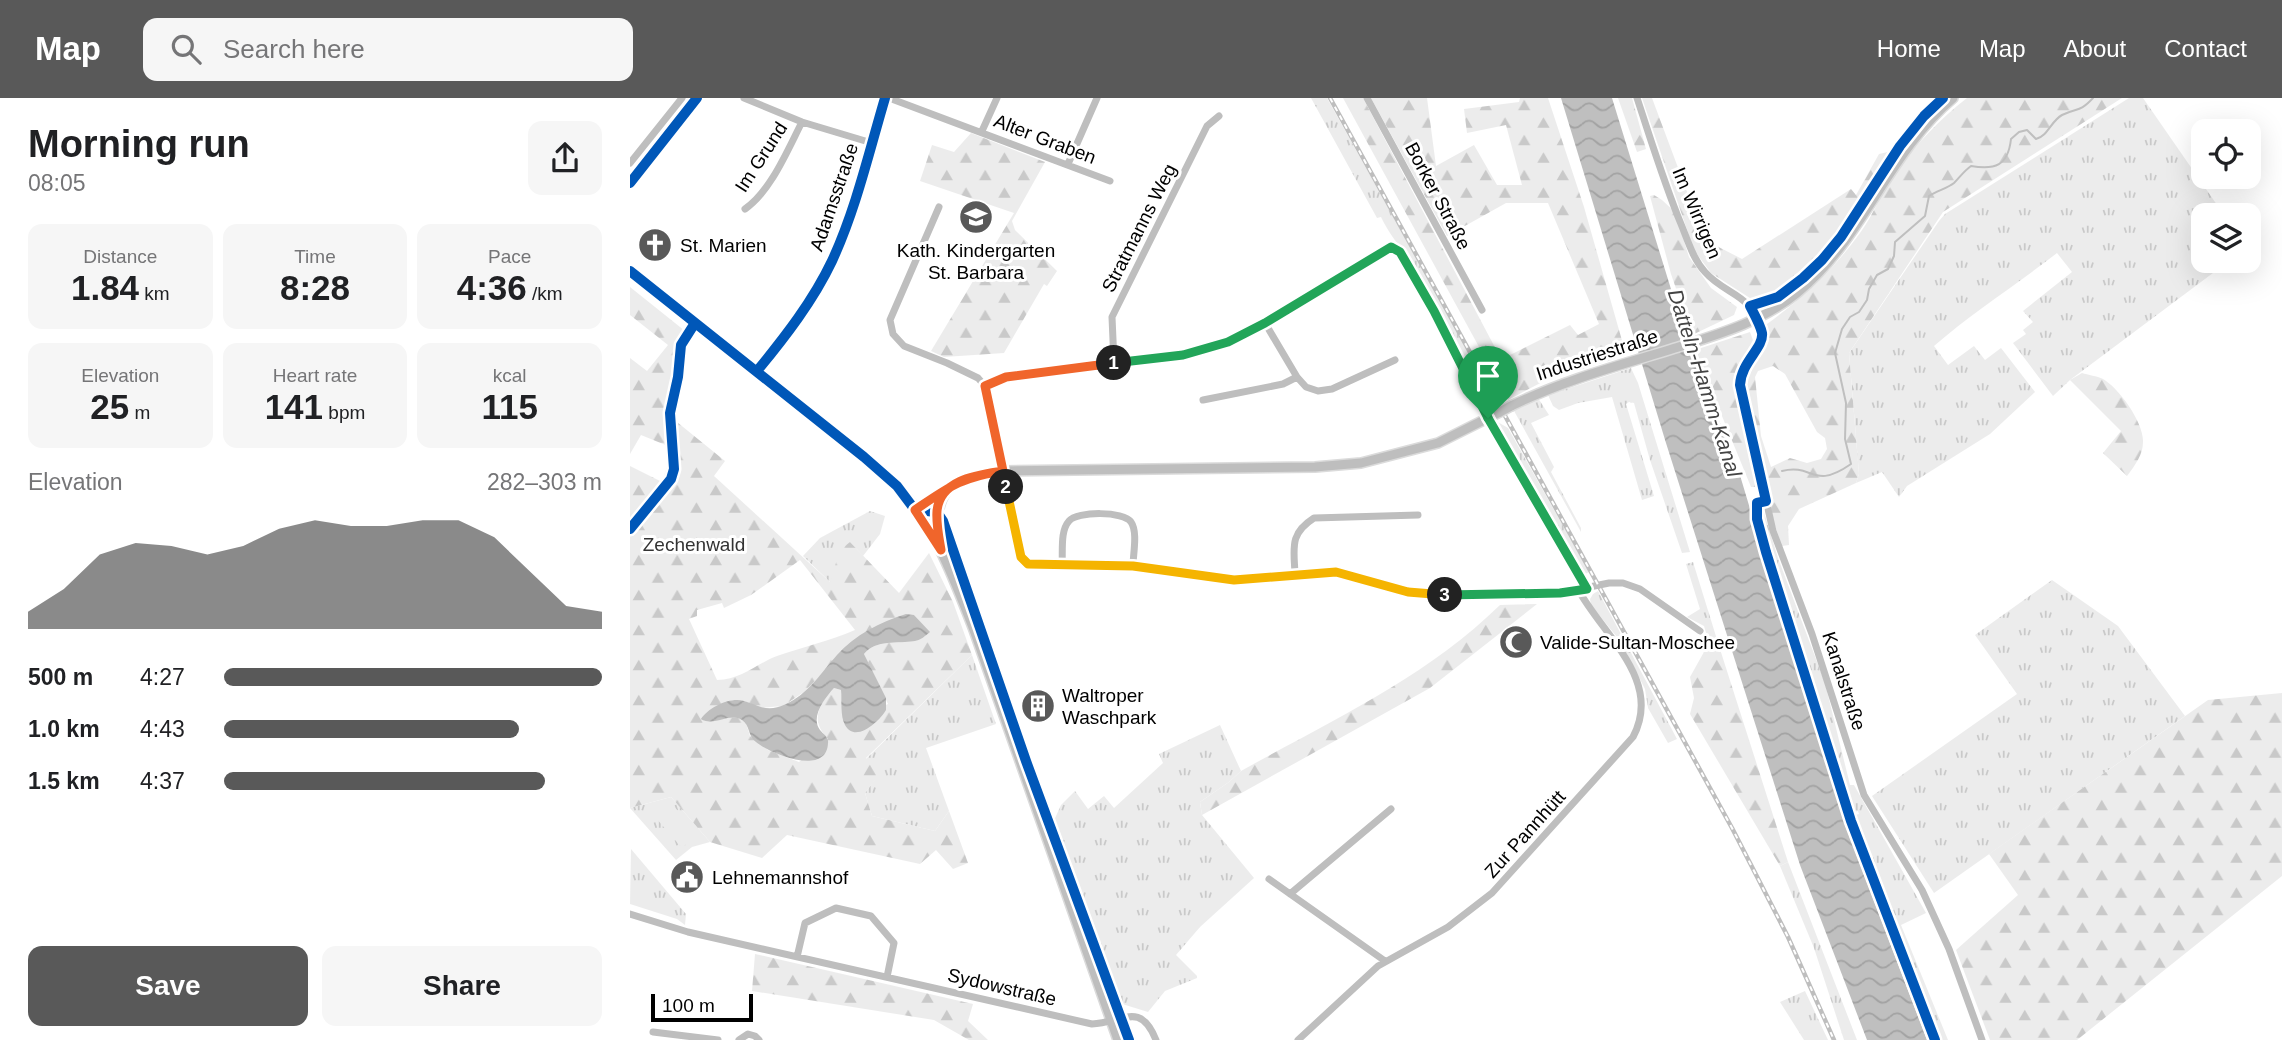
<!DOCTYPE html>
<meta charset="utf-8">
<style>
body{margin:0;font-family:Helvetica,sans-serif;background:#f6f6f6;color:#202124;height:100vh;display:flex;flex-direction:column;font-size:26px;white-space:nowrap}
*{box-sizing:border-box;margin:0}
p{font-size:23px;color:#757577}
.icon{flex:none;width:38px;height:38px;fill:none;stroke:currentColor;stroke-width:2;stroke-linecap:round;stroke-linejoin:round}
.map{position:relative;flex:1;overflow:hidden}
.panel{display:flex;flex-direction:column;background:#fff;width:630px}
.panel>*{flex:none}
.controls{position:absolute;left:1561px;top:21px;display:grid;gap:14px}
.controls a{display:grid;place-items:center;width:70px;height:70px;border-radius:14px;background:#fff;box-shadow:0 7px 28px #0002;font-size:35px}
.scale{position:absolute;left:21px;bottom:18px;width:102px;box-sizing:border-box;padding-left:7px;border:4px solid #000;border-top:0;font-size:19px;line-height:24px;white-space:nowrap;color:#000;-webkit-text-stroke:5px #fff;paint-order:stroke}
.pin{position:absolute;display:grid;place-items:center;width:60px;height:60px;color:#fff;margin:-72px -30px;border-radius:50% 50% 50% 0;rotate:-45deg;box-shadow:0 0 7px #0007}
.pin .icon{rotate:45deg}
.km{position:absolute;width:35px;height:35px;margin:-18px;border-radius:50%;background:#222;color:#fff;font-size:19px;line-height:35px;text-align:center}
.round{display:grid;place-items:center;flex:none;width:74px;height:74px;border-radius:14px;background:#f6f6f6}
.overview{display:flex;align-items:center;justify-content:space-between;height:119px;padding:0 28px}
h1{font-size:38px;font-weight:600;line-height:52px}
.metrics{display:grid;grid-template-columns:repeat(3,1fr);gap:10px;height:119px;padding:7px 28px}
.metrics div{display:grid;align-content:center;border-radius:14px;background:#f6f6f6;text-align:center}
.metrics b{font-size:35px;font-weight:600}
.metrics small{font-size:19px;font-weight:400}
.metrics p{font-size:19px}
.chart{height:196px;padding:14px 28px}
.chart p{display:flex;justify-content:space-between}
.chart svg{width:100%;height:126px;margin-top:7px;fill:#595959;opacity:.7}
.button{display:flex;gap:14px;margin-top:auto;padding:14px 28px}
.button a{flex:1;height:80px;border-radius:14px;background:#595959;color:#fff;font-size:28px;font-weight:600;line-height:80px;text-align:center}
.button a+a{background:#f6f6f6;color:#202124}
ul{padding:0 28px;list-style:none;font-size:23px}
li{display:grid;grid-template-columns:112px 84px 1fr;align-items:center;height:52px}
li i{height:18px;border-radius:9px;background:#595959}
header{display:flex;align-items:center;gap:42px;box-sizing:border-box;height:98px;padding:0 35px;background:#595959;color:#fff}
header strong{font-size:33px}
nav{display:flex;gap:38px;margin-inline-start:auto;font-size:24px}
.search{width:490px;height:63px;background:#f6f6f6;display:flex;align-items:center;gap:18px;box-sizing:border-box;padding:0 24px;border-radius:14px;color:#757577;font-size:26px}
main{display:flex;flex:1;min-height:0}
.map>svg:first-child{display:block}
</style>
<header>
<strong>Map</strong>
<div class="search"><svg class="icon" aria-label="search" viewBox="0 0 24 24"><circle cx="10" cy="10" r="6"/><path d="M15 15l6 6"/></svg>Search here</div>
<nav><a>Home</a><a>Map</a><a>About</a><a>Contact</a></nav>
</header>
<main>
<section class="panel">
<div class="overview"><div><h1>Morning run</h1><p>08:05</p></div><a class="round"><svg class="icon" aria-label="share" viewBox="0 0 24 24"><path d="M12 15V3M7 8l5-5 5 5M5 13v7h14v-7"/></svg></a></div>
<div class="metrics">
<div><p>Distance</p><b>1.84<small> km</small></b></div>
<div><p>Time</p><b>8:28</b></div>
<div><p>Pace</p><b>4:36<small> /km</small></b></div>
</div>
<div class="metrics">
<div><p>Elevation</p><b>25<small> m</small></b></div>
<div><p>Heart rate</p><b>141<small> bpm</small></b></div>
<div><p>kcal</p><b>115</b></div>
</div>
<div class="chart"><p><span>Elevation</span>282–303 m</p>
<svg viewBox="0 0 160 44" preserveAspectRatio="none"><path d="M0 44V38L10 30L20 18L30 14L40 15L50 18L60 15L70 9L80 6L90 8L100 8L110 6L120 6L130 12L140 24L150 36L160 38V44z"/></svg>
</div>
<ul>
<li><b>500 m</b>4:27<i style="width:100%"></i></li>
<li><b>1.0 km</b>4:43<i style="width:78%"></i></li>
<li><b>1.5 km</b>4:37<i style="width:85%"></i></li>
</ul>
<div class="button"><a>Save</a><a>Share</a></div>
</section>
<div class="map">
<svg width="1652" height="942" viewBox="0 0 1652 942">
<defs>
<pattern id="grass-tufts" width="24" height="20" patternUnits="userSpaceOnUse" patternTransform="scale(1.75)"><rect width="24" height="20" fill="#ececec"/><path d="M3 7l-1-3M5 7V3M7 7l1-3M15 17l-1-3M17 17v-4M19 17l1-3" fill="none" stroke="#c9c9c9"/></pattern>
<pattern id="forest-firs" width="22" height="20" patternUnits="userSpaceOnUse" patternTransform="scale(1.75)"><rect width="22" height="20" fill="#ececec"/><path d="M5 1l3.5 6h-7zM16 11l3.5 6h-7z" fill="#c9c9c9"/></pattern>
<pattern id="water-waves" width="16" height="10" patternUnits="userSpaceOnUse" patternTransform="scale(1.75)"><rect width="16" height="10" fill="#bfbfbf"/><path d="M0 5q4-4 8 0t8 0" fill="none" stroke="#a2a2a2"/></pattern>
</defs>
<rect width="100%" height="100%" fill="#fff"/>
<path fill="url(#grass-tufts)" d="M681,0H697L868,307L860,312L853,304L856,301C834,260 813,218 789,177C777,157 761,140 751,119L747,120Z
M1499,0H1513L1594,117H1573V163H1599L1440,282L1423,298L1383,245L1396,236L1393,232L1403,224L1393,213L1442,174L1427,155C1386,187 1343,214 1304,248L1318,267L1344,248L1355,262L1371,250L1405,294L1360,336L1277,388L1269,399L1252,374L1226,385L1229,376L1219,255L1309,123L1315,116Z
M1001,270L1008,285L1060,454L1052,455L1020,362L1004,305L999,304L996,306L1024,398L1012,402L982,299L948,305L929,312L923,308L918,297Z
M908,300L919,317L901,325L924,369L921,374L951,430V434L883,311Z
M866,323L878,330L959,474L953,477L869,334Z
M1133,411L1148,460L1195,585L1220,687H1224L1296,815L1271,827L1318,942H1308L1222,718L1229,716L1228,713L1221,715L1131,426L1130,416Z
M240,413L255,418L250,436L233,458L220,444L201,485L173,458L190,440Z
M1063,464L1089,548L1079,545L1074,528L1057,519L1070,511L1056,466Z
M1422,482L1488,528L1555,618L1304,795L1242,698L1387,596L1345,537Z
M968,493L1047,641L1038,645L1018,610L1015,591L991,544L961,507L960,501L963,496Z
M342,557L366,626L296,650L319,713L305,733L242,718L235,695L249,676L236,661Z
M590,627L611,673L599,684L570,704L572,717L624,780L570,829L546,857L567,878V880L535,893L518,914L489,905C469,845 443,787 422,727L431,707L445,693L458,711L474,698L484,710L533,665L529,656Z
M41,699L80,744L62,749L46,762L0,710Z
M1,751L56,816L55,827L47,821L0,806Z
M1158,764L1227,942H1214L1184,850L1150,768Z
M1175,893L1198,942H1174L1150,904Z"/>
<path fill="url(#forest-firs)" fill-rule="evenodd" d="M713,0H733L870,259L878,258L940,227L948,237L969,226L918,105H876L817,138L741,0H797L806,68L844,47L867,87H892L876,27L837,35L834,11L889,4L890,0H918L954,109L995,253L982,262L918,281L878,302Z
M988,0H1002L1016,51L1007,54Z
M1012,0H1022L1075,142L1112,161L1221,91L1226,97L1249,56L1262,53L1231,109L1202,149L1179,175L1151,199L1136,205L1123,202L1081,175L1064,152Z
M1337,0H1492L1313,114L1219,255L1229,376L1226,385L1169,411L1158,428L1159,447L1152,448L1144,425L1115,288C1117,263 1137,253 1137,226C1173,200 1204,171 1230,135C1244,116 1252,93 1266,74C1286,46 1310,21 1337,0ZM1143,268L1155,276L1187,334L1195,340L1197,351L1191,361L1177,365L1160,360L1141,369L1131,338L1125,279L1128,273Z
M341,35L415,64L382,123L385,132L427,173L417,188L414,186L374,255L314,259L301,253L384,115L290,83L302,47L324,54Z
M1024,97L1032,102L1045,114L1059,159L1081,190L1107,209L1104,217L1062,237L1041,176L1020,98Z
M0,189L60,237L52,250L49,282L42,320L95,363L84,378L200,484L210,452L220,444L269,495L299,455L323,504L342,557L236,660L250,676L235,695L242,718L305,733L319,713L338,765L323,771L306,752L290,766L157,737L132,760L80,744L41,699L0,710V368L32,384L38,366V348L11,337L0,356V260L17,273L38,247L0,217ZM170,462L225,532C199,543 173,549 147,558C126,566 111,582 87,582L59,521L67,518V512L92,505L94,510L121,497ZM284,517L299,534C295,537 291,542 285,543C268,546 246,541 234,556L258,606L214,626L211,592L204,590C188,608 180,622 198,641L169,664L138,652L120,638L116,625L110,620L100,619L114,603L130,610L153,608L174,594L191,577Z
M1120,234L1124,245L1108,271L1106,282L1127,389H1121L1065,252Z
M1452,275C1458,277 1467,278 1473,281C1489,290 1514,325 1513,344C1513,357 1505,367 1497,378L1473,355L1491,333L1440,282Z
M907,506L800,590L572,717L570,704L599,684L611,673C702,622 794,581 870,507Z
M1079,545L1089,548L1158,764L1150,768L1060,616L1064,600L1060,579Z
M1652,595V778L1447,942H1360L1326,852L1388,797L1359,756L1578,602Z
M125,856L343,906L338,923L358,942H339L304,922L122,893Z"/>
<path fill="#ececec" d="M42,706L68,736L52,750L25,719Z"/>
<path fill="url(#water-waves)" d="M931,0H982L1053,230L1109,374L1214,724L1297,942H1237L1170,767L1036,345Z
M276,516L284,517L300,534C295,538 291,542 285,543C268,546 246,541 234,556L256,600V612C250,623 225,646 215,627C210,618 212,602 211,592L204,590C195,600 180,619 190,632C193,636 199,639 198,645C197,679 140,656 126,644C118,639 120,627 112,622C99,614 85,629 71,621C79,609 100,599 114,603C131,608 137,615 156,606C178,596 191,575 207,557C225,537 250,524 276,516Z"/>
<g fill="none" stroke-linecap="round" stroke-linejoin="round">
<path stroke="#bfbfbf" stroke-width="2" d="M1152,373C1184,365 1182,393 1221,366L1215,341L1216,305L1205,255L1212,231L1220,219L1229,214L1237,202L1239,191L1247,177L1258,171L1264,158L1265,144L1295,118L1299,98C1306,93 1318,90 1324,85C1330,79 1334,73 1341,68C1365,72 1378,68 1381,41L1389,34L1397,32L1406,41C1418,38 1421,23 1432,17C1448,9 1449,15 1463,0"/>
<g stroke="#dbdbdb" stroke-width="12">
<path id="major" d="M0,173L234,359C245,368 257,377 267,388C305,428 324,481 344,532L488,942
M881,308C932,283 987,268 1042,251C1086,237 1130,225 1167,195C1233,141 1258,55 1323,0
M285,412C319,390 331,379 373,373L685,369L731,365L808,345L870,314
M310,448C308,425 304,412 317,392"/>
</g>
<path stroke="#bebebe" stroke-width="7" d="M114,0L172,24L242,45
M259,0L480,83
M737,0L852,212
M1007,0C1021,42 1034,85 1051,126C1058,143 1063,161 1075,174C1096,198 1124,195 1131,235C1134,250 1111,264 1110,287L1143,433L1182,536L1234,697L1292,792L1319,851L1352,942
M352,33L367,0
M0,65L52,0
M438,66L467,0
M0,85L67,0
M309,109L260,222L263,236L274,248L317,265L348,280L355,288
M115,111C141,93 158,51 172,24
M635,225L667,279L676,289L688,293L702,291L765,262
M484,265L482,219L577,28L589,18
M127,273C155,239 183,203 202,163C226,111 239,54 255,0
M573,302L653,286L667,279
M432,466C433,453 430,433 439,423C447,413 494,413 501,424C508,434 503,456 503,468
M665,476C664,450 659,436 684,420L788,417
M957,491L858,320L804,213L766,151L758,150L635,225L598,244L553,257L376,279L355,288L391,459L398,466L503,468L604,482L706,474L778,494L830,497L930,495L979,485H993L1010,491L1070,533
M639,781L755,863
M660,796L761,711
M0,816L58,834L462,926C492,925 510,902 526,942
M167,859L175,825L206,810L241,818L264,845L257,879
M23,934L88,942
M109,942L118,936L125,938L129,942
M668,942L748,868L818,829L862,795L1003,639C1033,583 974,538 949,493"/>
<use href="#major" stroke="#bebebe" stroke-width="9"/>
<g stroke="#bebebe" stroke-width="4.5">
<path id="rail" d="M700,0L1102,730L1158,839L1204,942"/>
</g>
<use href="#rail" stroke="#fff" stroke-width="2" stroke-dasharray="5" stroke-linecap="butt"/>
<g stroke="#dbdbdb" stroke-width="12" stroke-linecap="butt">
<path id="major-bridge" d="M870,314L881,308"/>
</g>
<use href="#major-bridge" stroke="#bebebe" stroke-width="9"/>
<g stroke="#fff" stroke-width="15">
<path id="cycleway" d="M0,85L67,0
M0,173L234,359L267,388L285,412L307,414L313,423L396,663L499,942
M127,273C155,239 183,203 202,163C226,111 239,54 255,0
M0,431L41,381L44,371L40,315L48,279L51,247L65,225
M1305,942L1221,723L1136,454L1127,421V405L1136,403L1110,287C1111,264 1134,250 1132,235C1130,226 1124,216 1120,208L1148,199L1173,180L1192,162L1211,139L1270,48L1294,18L1313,0"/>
</g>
<use href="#cycleway" stroke="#0057b8" stroke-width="10"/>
</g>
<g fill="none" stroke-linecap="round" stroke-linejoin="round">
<g stroke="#fff" stroke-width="14">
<path id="split-1" d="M484,265L553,257L598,244L635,225L761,149L770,154L804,213L858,320"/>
</g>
<g stroke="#fff" stroke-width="14">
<path id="split-2" d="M376,389L373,373C331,379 319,389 285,412L311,452C309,440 306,426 307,413C310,381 348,377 373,373L355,288L376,279L484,265"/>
</g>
<g stroke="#fff" stroke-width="14">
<path id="split-3" d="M376,389L391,459L398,466L503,468L604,482L706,474L778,494L815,497"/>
</g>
<g stroke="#fff" stroke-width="14">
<path id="split-4" d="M815,497L930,495L957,491L858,320"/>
</g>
<use href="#split-1" stroke="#22a559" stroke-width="9"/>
<use href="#split-2" stroke="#f0652b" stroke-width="9"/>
<use href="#split-3" stroke="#f5b400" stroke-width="9"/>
<use href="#split-4" stroke="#22a559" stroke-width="9"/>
</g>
<defs>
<g id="school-disc" transform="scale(1.75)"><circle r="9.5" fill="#595959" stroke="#fff"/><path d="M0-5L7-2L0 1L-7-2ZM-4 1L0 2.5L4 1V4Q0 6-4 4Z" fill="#fff"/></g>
<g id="church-disc" transform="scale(1.75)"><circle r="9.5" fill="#595959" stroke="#fff"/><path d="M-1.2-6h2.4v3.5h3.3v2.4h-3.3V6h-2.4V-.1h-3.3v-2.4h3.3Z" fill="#fff"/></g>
<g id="mosque-disc" transform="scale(1.75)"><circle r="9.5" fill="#595959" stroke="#fff"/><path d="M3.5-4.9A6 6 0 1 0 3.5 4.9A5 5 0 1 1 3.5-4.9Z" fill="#fff"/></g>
<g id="building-disc" transform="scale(1.75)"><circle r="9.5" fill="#595959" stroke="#fff"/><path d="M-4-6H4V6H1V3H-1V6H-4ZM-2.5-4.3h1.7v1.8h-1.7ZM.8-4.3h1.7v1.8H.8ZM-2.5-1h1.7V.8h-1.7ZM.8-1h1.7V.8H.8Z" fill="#fff"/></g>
<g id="civic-disc" transform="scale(1.75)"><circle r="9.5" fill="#595959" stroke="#fff"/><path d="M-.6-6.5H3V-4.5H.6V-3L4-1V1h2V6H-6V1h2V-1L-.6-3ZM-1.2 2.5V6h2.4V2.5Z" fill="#fff"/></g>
</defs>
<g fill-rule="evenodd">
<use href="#school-disc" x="346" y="119"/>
<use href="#church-disc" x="25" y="147"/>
<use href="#mosque-disc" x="886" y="544"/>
<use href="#building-disc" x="408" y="608"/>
<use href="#civic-disc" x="57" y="779"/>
</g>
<g text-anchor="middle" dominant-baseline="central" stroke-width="6" stroke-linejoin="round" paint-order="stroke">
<g font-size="19" fill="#000" stroke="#fff">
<text transform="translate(415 41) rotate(21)">Alter Graben</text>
<text transform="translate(131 59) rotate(-57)">Im Grund</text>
<text transform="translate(808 98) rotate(62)">Borker Straße</text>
<text transform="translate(204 99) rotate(-71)">Adamsstraße</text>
<text transform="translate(1067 115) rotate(67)">Im Wirrigen</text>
<text transform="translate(509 130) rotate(-63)">Stratmanns Weg</text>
<text transform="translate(967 257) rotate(-18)">Industriestraße</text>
<text transform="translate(1214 583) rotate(72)">Kanalstraße</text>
<text transform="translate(895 736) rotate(-48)">Zur Pannhütt</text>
<text transform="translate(372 889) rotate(13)">Sydowstraße</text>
</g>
<g font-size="19" fill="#000" stroke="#fff" text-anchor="start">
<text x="50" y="147">St. Marien</text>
<text x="346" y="152" text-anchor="middle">Kath. Kindergarten<tspan x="346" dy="22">St. Barbara</tspan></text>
<text x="910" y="544">Valide-Sultan-Moschee</text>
<text x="432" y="597">Waltroper<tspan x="432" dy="22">Waschpark</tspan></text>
<text x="82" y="779">Lehnemannshof</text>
</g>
<g font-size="19" fill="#333" stroke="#fff">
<text x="64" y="446">Zechenwald</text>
</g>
<g font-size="21" font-style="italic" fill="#444" stroke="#fff">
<text transform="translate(1075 285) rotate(72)">Datteln-Hamm-Kanal</text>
</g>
</g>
</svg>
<div class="controls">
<a><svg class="icon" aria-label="locate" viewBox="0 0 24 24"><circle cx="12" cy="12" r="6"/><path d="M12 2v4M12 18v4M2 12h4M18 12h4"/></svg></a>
<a><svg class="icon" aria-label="layers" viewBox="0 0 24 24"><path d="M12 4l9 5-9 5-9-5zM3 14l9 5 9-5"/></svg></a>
</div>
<div class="scale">100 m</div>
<div class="pin" style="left:858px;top:320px;background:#1e9e55"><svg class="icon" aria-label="arrive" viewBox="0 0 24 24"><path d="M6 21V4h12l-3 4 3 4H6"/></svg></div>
<b class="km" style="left:484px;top:265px">1</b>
<b class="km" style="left:376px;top:389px">2</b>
<b class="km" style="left:815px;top:497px">3</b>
</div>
</main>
